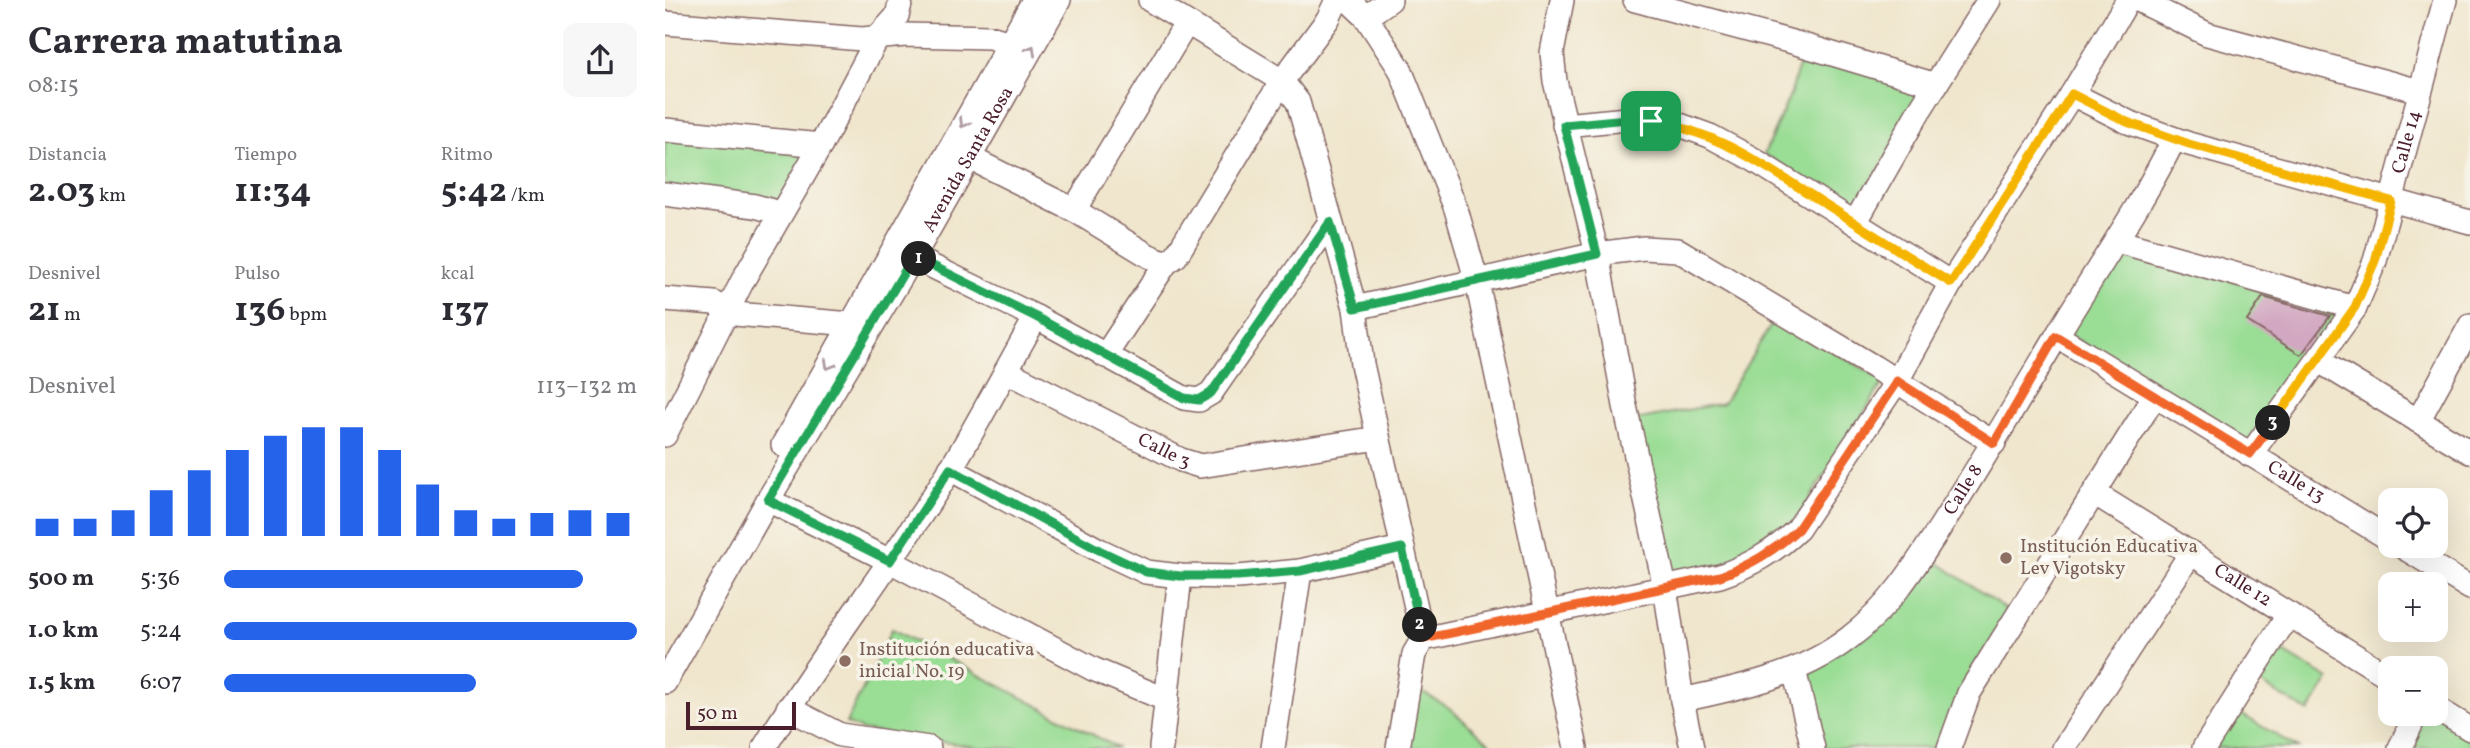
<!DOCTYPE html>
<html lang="es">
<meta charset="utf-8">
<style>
body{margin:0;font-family:Vollkorn,serif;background:#f7f7f7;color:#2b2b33;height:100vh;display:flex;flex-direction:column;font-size:26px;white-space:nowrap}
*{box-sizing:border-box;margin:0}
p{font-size:23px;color:#7c7c81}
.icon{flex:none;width:38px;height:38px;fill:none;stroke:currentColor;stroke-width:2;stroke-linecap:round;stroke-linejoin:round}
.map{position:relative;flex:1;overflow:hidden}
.drawer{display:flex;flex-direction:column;background:#fff;width:665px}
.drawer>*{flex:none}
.tools{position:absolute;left:1713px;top:488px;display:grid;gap:14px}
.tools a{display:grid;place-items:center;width:70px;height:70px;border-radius:14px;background:#fff;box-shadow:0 7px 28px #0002;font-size:35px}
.scale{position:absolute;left:21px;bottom:18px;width:110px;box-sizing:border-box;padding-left:7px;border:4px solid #4a1f2b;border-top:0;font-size:19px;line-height:24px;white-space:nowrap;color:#4a1f2b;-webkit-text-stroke:5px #f7f3e8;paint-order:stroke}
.pin{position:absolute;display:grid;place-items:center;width:60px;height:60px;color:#fff;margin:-30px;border-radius:14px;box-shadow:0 4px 10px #0006}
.km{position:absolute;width:35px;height:35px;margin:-18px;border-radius:50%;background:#222;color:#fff;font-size:19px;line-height:35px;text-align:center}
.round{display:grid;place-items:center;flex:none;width:74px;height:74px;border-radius:14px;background:#f7f7f7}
.head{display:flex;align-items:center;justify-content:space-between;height:119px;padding:0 28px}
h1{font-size:38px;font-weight:700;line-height:52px}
.metrics{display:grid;grid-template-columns:repeat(3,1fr);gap:10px;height:119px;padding:7px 28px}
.metrics div{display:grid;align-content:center}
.metrics b{font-size:35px;font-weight:700}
.metrics small{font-size:19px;font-weight:400}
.metrics p{font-size:19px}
.chart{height:196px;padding:14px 28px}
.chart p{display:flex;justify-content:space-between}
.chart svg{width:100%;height:126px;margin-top:7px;stroke:#2563eb;stroke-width:6}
ul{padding:0 28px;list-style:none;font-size:23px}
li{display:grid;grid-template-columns:112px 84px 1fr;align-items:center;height:52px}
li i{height:18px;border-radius:9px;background:#2563eb}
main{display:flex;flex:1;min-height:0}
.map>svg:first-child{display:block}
</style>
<main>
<section class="drawer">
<div class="head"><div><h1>Carrera matutina</h1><p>08:15</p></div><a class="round"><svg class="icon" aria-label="share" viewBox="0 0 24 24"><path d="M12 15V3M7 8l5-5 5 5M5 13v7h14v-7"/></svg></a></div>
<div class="metrics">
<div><p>Distancia</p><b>2.03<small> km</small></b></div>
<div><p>Tiempo</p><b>11:34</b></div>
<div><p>Ritmo</p><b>5:42<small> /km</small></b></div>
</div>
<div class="metrics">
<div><p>Desnivel</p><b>21<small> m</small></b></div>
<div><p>Pulso</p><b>136<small> bpm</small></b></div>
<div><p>kcal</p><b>137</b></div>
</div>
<div class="chart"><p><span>Desnivel</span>113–132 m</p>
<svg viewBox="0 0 160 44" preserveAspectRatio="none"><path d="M5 44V38M15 44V38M25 44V35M35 44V28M45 44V21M55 44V14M65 44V9M75 44V6M85 44V6M95 44V14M105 44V26M115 44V35M125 44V38M135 44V36M145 44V35M155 44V36"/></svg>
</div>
<ul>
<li><b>500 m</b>5:36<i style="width:87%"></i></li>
<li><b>1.0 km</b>5:24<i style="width:100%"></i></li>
<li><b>1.5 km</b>6:07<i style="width:61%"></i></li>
</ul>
</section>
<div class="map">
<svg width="1805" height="748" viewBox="0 0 1805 748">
<rect width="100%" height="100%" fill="#f7f3e8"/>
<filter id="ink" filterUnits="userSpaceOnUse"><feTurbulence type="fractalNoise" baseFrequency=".0143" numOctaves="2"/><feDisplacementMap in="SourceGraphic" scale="14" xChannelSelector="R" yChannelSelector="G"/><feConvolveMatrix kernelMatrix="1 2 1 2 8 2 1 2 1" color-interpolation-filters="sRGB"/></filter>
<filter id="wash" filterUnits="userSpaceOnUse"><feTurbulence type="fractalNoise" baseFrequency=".00686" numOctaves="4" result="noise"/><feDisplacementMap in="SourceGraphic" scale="28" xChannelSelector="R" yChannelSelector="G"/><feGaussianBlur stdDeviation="1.57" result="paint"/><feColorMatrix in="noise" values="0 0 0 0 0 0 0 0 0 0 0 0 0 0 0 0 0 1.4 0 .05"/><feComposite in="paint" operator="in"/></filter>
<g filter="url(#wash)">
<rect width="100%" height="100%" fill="#f0e6cd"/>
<path fill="#9add95" stroke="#727e60" stroke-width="2" d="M1137,54L1263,89L1188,212L1099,154L1126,93Z
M0,135L147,149L113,206L0,189Z
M1454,246L1678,308L1581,444L1401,333Z
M1111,317L1219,381L1131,520L1089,555L1004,580L970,420L1058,403Z
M1262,555L1345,612L1276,748H1158L1140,672Z
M227,629L453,748H318L197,730L181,723L213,658V652H216Z
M1610,647L1664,679L1644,712L1590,680Z
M750,688L783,707L830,748H740Z
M1571,711L1633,748H1548Z
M1757,714H1770L1805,735V748H1742Z"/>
<g id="blocks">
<path fill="#d2a7c1" d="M1598,297L1665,316L1636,355L1582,321Z"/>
</g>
</g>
<g filter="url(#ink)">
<use href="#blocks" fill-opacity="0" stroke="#846564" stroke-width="2"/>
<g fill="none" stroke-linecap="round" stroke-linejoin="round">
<g stroke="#846564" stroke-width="26">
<g id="minor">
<path d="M485,0L617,81L633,102L690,308L697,364L758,639L749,654L733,748"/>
<path d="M683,0L701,17L735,69L791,209L812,282L911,748"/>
<path d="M897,0L887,53L890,81L932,254L960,406L1000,587L1017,700L1027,748"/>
<path d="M970,0L1131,43L1271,85"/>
<path d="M1473,0L1542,34L1755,91"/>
<path d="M701,17L725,0"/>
<path d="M0,23L197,39L241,35L325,37L345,43"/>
<path d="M1407,94L1463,122L1524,144L1805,222"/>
<path d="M899,125L962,119L1015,125L1045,136L1086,158L1286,283"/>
<path d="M0,130L156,145"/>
<path d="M305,158L409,210L484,256L501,263"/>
<path d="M0,194L90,206L115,213"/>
<path d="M409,210L521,24"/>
<path d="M1190,223L1254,111L1324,0"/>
<path d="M1452,241L1690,308"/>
<path d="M248,257L371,317L519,398L534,400L546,393L665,222"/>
<path d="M0,299L49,303L70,314L187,324L196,331"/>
<path d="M690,308L932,254L979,248L1013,250L1209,367L1329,443"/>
<path id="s1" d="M1392,336L1726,540"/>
<path d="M440,356L501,263L511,256L617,81L663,19L672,0"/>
<path d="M1654,361L1805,452"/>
<path id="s2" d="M341,371L516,460L535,466L713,438"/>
<path d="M1753,421L1805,326"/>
<path d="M0,435L78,280L156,145L213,37L232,16L236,0"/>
<path d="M118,445L369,0"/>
<path id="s3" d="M1585,455L1690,308L1710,261L1780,0"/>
<path d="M285,469L434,550L481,572L515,576L573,577L635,571L737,548"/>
<path id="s4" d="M1429,493L1726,678"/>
<path d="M103,500L225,561L428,669L502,700"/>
<path d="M1736,546L1805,588"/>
<path d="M758,639L1055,576C1086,565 1109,552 1133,529L1232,381L1286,283L1407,94L1463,0"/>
<path d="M1129,670L1148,748"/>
<path id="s5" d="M0,682L103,500L248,257L394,0"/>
<path id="s6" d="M1017,700C1076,687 1135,676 1184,638C1227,606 1254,560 1283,515C1320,457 1355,398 1390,339C1429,272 1475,209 1509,139"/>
<path d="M123,708L175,735L264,748"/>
<path d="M1771,708L1805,729"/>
<path d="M99,748C157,653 226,565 285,470C315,420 342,368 371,317"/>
<path d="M496,748L515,576"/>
<path d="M608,748L635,571"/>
<path d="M1284,748L1304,693L1489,397"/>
<path d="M1399,748L1526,553"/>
<path d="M1539,748L1624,614"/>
<path d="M1735,748L1751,714"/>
</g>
</g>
<use href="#minor" stroke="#fff" stroke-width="23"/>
</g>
<defs><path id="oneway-chevron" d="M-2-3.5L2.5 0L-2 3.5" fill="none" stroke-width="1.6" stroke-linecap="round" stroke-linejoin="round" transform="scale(1.75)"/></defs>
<g stroke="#ae9aa0">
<use href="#oneway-chevron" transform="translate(366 50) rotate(-60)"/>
<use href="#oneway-chevron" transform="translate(299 123) rotate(120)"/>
<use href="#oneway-chevron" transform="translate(164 365) rotate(120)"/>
</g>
</g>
<g fill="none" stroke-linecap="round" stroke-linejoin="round" filter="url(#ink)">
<g stroke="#fff" stroke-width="14">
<path id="split-1" d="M254,259L371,317L519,398L534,400L546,393L665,222L690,308L932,254L899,125L962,119L986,121"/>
</g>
<g stroke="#fff" stroke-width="14">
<path id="split-2" d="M254,259L248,257L103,500L225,561L285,469L434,550L481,572L515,576H573L635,571L737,548L755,625"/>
</g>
<g stroke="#fff" stroke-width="14">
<path id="split-3" d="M755,625L758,639L1055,576C1086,565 1109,551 1133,529L1232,381L1329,443L1391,336L1585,454L1608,423"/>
</g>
<g stroke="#fff" stroke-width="14">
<path id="split-4" d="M986,121C1052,131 1099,166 1154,200C1198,228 1242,256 1286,283L1407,94L1462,122L1524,144L1726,201L1710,261L1690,307L1608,423"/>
</g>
<use href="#split-1" stroke="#22a559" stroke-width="9"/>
<use href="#split-2" stroke="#22a559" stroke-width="9"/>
<use href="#split-3" stroke="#f0652b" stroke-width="9"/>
<use href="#split-4" stroke="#f5b400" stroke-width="9"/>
</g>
<g fill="#8d6e63" stroke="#f7f3e8" stroke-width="2.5">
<circle cx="1341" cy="558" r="7"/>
<circle cx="180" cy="661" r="7"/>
</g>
<g text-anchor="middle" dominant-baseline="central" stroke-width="7" stroke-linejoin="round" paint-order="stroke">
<g font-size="19" fill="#4a1f2b" stroke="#f7f3e8">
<text stroke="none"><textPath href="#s3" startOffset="355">Calle 14</textPath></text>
<text stroke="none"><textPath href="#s5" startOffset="604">Avenida Santa Rosa</textPath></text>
<text stroke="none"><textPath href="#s2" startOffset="177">Calle 3</textPath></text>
<text stroke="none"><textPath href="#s1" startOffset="280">Calle 13</textPath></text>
<text stroke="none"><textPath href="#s6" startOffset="368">Calle 8</textPath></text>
<text stroke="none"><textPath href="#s4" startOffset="175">Calle 12</textPath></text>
</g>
<g font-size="19" fill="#785e54" stroke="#f7f3e8" text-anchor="start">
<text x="1355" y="547">Institución Educativa<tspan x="1355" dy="22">Lev Vigotsky</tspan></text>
<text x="194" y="650">Institución educativa<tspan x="194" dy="22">inicial No. 19</tspan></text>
</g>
</g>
</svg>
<div class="tools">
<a><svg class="icon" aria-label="locate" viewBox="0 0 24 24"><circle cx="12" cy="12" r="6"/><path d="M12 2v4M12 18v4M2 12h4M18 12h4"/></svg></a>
<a>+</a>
<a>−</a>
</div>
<div class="scale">50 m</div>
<div class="pin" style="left:986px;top:121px;background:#1e9e55"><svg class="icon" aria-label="arrive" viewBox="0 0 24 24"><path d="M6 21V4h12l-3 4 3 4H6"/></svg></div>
<b class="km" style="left:254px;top:259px">1</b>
<b class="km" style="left:755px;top:625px">2</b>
<b class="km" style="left:1608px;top:423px">3</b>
</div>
</main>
